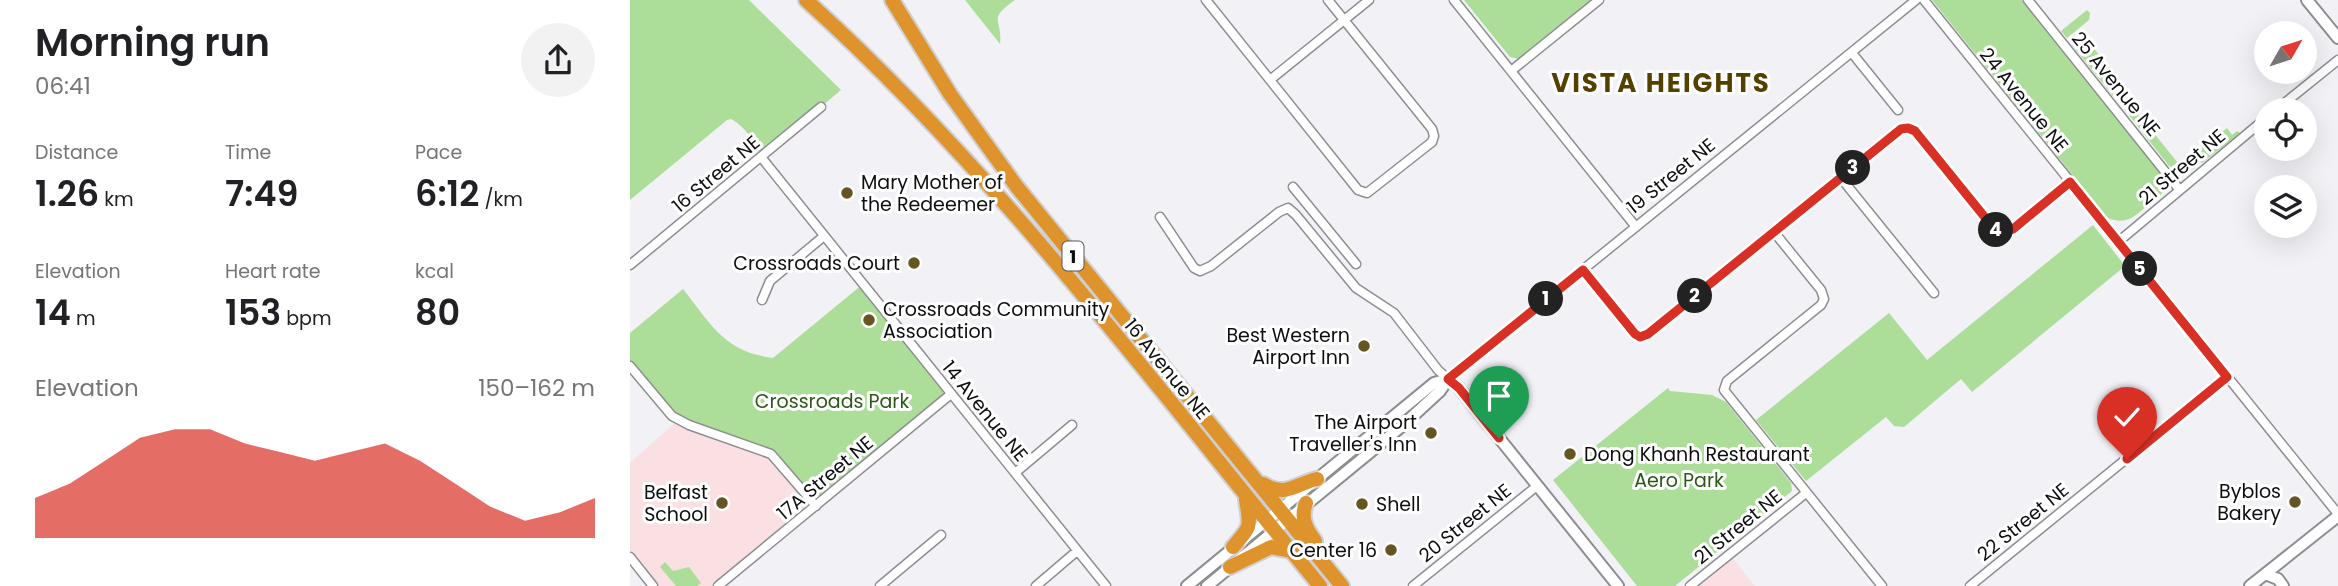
<!DOCTYPE html>
<meta charset="utf-8">
<style>
body{margin:0;font-family:Poppins,sans-serif;background:#f2f2f2;color:#202124;height:100vh;display:flex;flex-direction:column;font-size:26px;white-space:nowrap}
*{box-sizing:border-box;margin:0}
p{font-size:23px;color:#757577}
.icon{flex:none;width:38px;height:38px;fill:none;stroke:currentColor;stroke-width:2;stroke-linecap:round;stroke-linejoin:round}
.map{position:relative;flex:1;overflow:hidden}
.details{display:flex;flex-direction:column;background:#fff;width:630px}
.details>*{flex:none}
.needle{width:46px;rotate:51deg}
.fabs{position:absolute;left:1624px;top:21px;display:grid;gap:14px}
.fabs a{display:grid;place-items:center;width:63px;height:63px;border-radius:50%;background:#fff;box-shadow:0 7px 28px #0002;font-size:35px}
.pin{position:absolute;display:grid;place-items:center;width:60px;height:60px;color:#fff;margin:-72px -30px;border-radius:50% 50% 50% 0;rotate:-45deg;box-shadow:0 0 7px #0007}
.pin .icon{rotate:45deg}
.km{position:absolute;width:35px;height:35px;margin:-18px;border-radius:50%;background:#222;color:#fff;font-size:19px;line-height:35px;text-align:center}
.round{display:grid;place-items:center;flex:none;width:74px;height:74px;border-radius:37px;background:#f2f2f2}
.summary{display:flex;align-items:center;justify-content:space-between;height:119px;padding:0 35px}
h1{font-size:38px;font-weight:600;line-height:52px}
.figures{display:grid;grid-template-columns:repeat(3,1fr);gap:10px;height:119px;padding:7px 35px}
.figures div{display:grid;align-content:center}
.figures b{font-size:35px;font-weight:600}
.figures small{font-size:19px;font-weight:400}
.figures p{font-size:19px}
.chart{height:196px;padding:14px 35px}
.chart p{display:flex;justify-content:space-between}
.chart svg{width:100%;height:126px;margin-top:7px;fill:#d93025;opacity:.7}
main{display:flex;flex:1;min-height:0}
.map>svg:first-child{display:block}
</style>
<main>
<section class="details">
<div class="summary"><div><h1>Morning run</h1><p>06:41</p></div><a class="round"><svg class="icon" aria-label="share" viewBox="0 0 24 24"><path d="M12 15V3M7 8l5-5 5 5M5 13v7h14v-7"/></svg></a></div>
<div class="figures">
<div><p>Distance</p><b>1.26<small> km</small></b></div>
<div><p>Time</p><b>7:49</b></div>
<div><p>Pace</p><b>6:12<small> /km</small></b></div>
</div>
<div class="figures">
<div><p>Elevation</p><b>14<small> m</small></b></div>
<div><p>Heart rate</p><b>153<small> bpm</small></b></div>
<div><p>kcal</p><b>80</b></div>
</div>
<div class="chart"><p><span>Elevation</span>150–162 m</p>
<svg viewBox="0 0 160 44" preserveAspectRatio="none"><path d="M0 44V30L10 25L20 17L30 9L40 6L50 6L60 11L70 14L80 17L90 14L100 11L110 17L120 25L130 33L140 38L150 35L160 30V44z"/></svg>
</div>
</section>
<div class="map">
<svg width="1708" height="586" viewBox="0 0 1708 586">
<rect width="100%" height="100%" fill="#f1f1f6"/>
<path fill="#fbe0e3" d="M48,420L134,450L186,506L88,586H23L0,557V463Z
M1099,554L1125,586H1060Z"/>
<path fill="#acdd99" d="M0,0H119L211,90L131,157C128,144 113,125 101,119L97,120L0,200Z
M335,0H385C356,20 373,19 370,44Z
M834,0H961L889,59L880,57Z
M1302,0H1392L1532,173C1536,183 1535,195 1525,199L1523,198L1522,202C1505,215 1499,226 1477,218Z
M1457,10L1460,13L1459,20L1437,38L1431,31Z
M1454,36L1495,87L1483,96L1442,45Z
M1501,105L1548,163L1558,160L1566,168L1554,172L1539,166L1495,110Z
M1597,128L1602,135L1607,131L1610,133L1572,163L1563,155Z
M1463,225L1495,266L1342,392L1331,379L1274,427L1264,426L1256,417L1176,481L1126,420L1259,313L1297,360Z
M233,284L321,394L186,506L147,459L48,420L0,366V333L53,289C81,324 94,352 143,358Z
M1038,388L1040,391L1082,395L1096,402L1161,483L1162,491L1045,586H1007L923,480Z
M35,562L43,571L59,567L71,583L67,586H46L30,567Z"/>
<g fill="none" stroke-linecap="round" stroke-linejoin="round">
<g stroke="#8e8e92" stroke-width="11">
<path id="street" d="M576,0L728,190L737,193L802,142L804,136L802,129L698,0
M824,0L1006,227
M1294,0L1708,514
M1398,0L1549,189
M1222,53L1268,110
M881,71L969,0
M640,80L739,0
M1646,110L1708,60
M131,157L476,586
M1211,178L1304,293
M663,187L726,264
M530,217L564,268L570,271L581,266L649,212L658,208L666,215L726,288L764,313L808,370L818,379L1286,0
M1144,232L1191,290L1194,299L1191,305L1097,381L1094,390L1252,586
M1488,242L1636,118
M0,265L191,107
M953,270L1005,333L1010,337L1018,334L1271,129L1278,128L1285,131L1362,226L1372,233L1383,228L1440,182
M132,300L140,281L194,236
M0,366L42,416L59,425L141,454L186,506
M385,473L442,425
M0,557L23,586
M88,586L321,394
M250,586L311,535
M406,586L447,551
M783,586L907,486
M1060,586L1176,493
M1340,586L1597,377"/>
</g>
<g stroke="#8e8e92" stroke-width="14">
<path id="secondary" d="M1677,0L1708,38
M818,379L829,388L988,586
M1635,574L1648,579L1653,586
M557,586L804,383L818,379
M577,586L772,426L810,391L818,379
M1620,586L1708,516"/>
</g>
<g stroke="#cfcfcf" stroke-width="18">
<path id="highway" d="M176,0C369,174 525,386 690,586
M262,0L320,94L387,187L712,586
M633,484C656,498 665,484 687,479
M676,503C670,518 676,529 685,541
M603,547C623,524 620,527 616,499
M600,567L641,547L661,551"/>
</g>
<use href="#street" stroke="#fff" stroke-width="8"/>
<use href="#secondary" stroke="#fff" stroke-width="10"/>
<use href="#highway" stroke="#df932c" stroke-width="14"/>
</g>
<g fill="none" stroke-linecap="round" stroke-linejoin="round">
<g stroke="#fff" stroke-width="14">
<path id="route" d="M869,438L829,388L818,379L953,270L1005,334L1010,337L1018,334L1271,129L1278,128L1285,131L1362,226L1372,233L1383,229L1440,182L1597,377L1497,459"/>
</g>
<use href="#route" stroke="#d93025" stroke-width="9"/>
</g>
<g fill="#665523" stroke="#fff" stroke-width="2.5">
<circle cx="217" cy="193" r="7"/>
<circle cx="284" cy="263" r="7"/>
<circle cx="239" cy="320" r="7"/>
<circle cx="734" cy="346" r="7"/>
<circle cx="801" cy="433" r="7"/>
<circle cx="940" cy="454" r="7"/>
<circle cx="1665" cy="502" r="7"/>
<circle cx="92" cy="503" r="7"/>
<circle cx="732" cy="504" r="7"/>
<circle cx="761" cy="550" r="7"/>
</g>
<g text-anchor="middle" dominant-baseline="central" stroke-width="6" stroke-linejoin="round" paint-order="stroke">
<rect fill="#fff" stroke="#565657" stroke-width="2" x="432.5" y="241.5" width="21" height="29" rx="5"/>
<g font-size="18" font-weight="bold" fill="#0d0e0f">
<text x="443" y="256">1</text>
</g>
<g font-size="19" fill="#0d0e0f" stroke="#fff">
<text transform="translate(1486 84) rotate(51)">25 Avenue NE</text>
<text transform="translate(1394 100) rotate(51)">24 Avenue NE</text>
<text transform="translate(1552 167) rotate(-40)">21 Street NE</text>
<text transform="translate(86 174) rotate(-40)">16 Street NE</text>
<text transform="translate(1041 176) rotate(-39)">19 Street NE</text>
<text transform="translate(537 369) rotate(51)">16 Avenue NE</text>
<text transform="translate(355 411) rotate(51)">14 Avenue NE</text>
<text transform="translate(195 478) rotate(-40)">17A Street NE</text>
<text transform="translate(1393 522) rotate(-39)">22 Street NE</text>
<text transform="translate(835 523) rotate(-39)">20 Street NE</text>
<text transform="translate(1108 527) rotate(-39)">21 Street NE</text>
</g>
<g font-size="19" fill="#0d0e0f" stroke="#fff" text-anchor="end">
<text x="231" y="182" text-anchor="start">Mary Mother of<tspan x="231" dy="22">the Redeemer</tspan></text>
<text x="270" y="263">Crossroads Court</text>
<text x="253" y="309" text-anchor="start">Crossroads Community<tspan x="253" dy="22">Association</tspan></text>
<text x="720" y="335">Best Western<tspan x="720" dy="22">Airport Inn</tspan></text>
<text x="787" y="422">The Airport<tspan x="787" dy="22">Traveller's Inn</tspan></text>
<text x="954" y="454" text-anchor="start">Dong Khanh Restaurant</text>
<text x="1651" y="491">Byblos<tspan x="1651" dy="22">Bakery</tspan></text>
<text x="78" y="492">Belfast<tspan x="78" dy="22">School</tspan></text>
<text x="746" y="504" text-anchor="start">Shell</text>
<text x="747" y="550">Center 16</text>
</g>
<g font-size="19" fill="#2b5815" stroke="#fff">
<text x="202" y="401">Crossroads Park</text>
<text x="1049" y="480">Aero Park</text>
</g>
<g font-size="26" font-weight="bold" letter-spacing="2" fill="#544100" stroke="#fff">
<text x="1031" y="83">VISTA HEIGHTS</text>
</g>
</g>
</svg>
<div class="fabs">
<a><svg class="needle" viewBox="-14 -14 28 28"><path d="M0-13l5 13h-10z" fill="#e53935"/><path d="M0 13l5-13h-10z" fill="#757577"/></svg></a>
<a><svg class="icon" aria-label="locate" viewBox="0 0 24 24"><circle cx="12" cy="12" r="6"/><path d="M12 2v4M12 18v4M2 12h4M18 12h4"/></svg></a>
<a><svg class="icon" aria-label="layers" viewBox="0 0 24 24"><path d="M12 4l9 5-9 5-9-5zM3 14l9 5 9-5"/></svg></a>
</div>
<div class="pin" style="left:869px;top:438px;background:#1e9e55"><svg class="icon" aria-label="arrive" viewBox="0 0 24 24"><path d="M6 21V4h12l-3 4 3 4H6"/></svg></div>
<div class="pin" style="left:1497px;top:459px;background:#d93025"><svg class="icon" aria-label="check" viewBox="0 0 24 24"><path d="M5 12l5 5 9-10"/></svg></div>
<b class="km" style="left:916px;top:299px">1</b>
<b class="km" style="left:1065px;top:296px">2</b>
<b class="km" style="left:1223px;top:168px">3</b>
<b class="km" style="left:1366px;top:230px">4</b>
<b class="km" style="left:1510px;top:269px">5</b>
</div>
</main>
